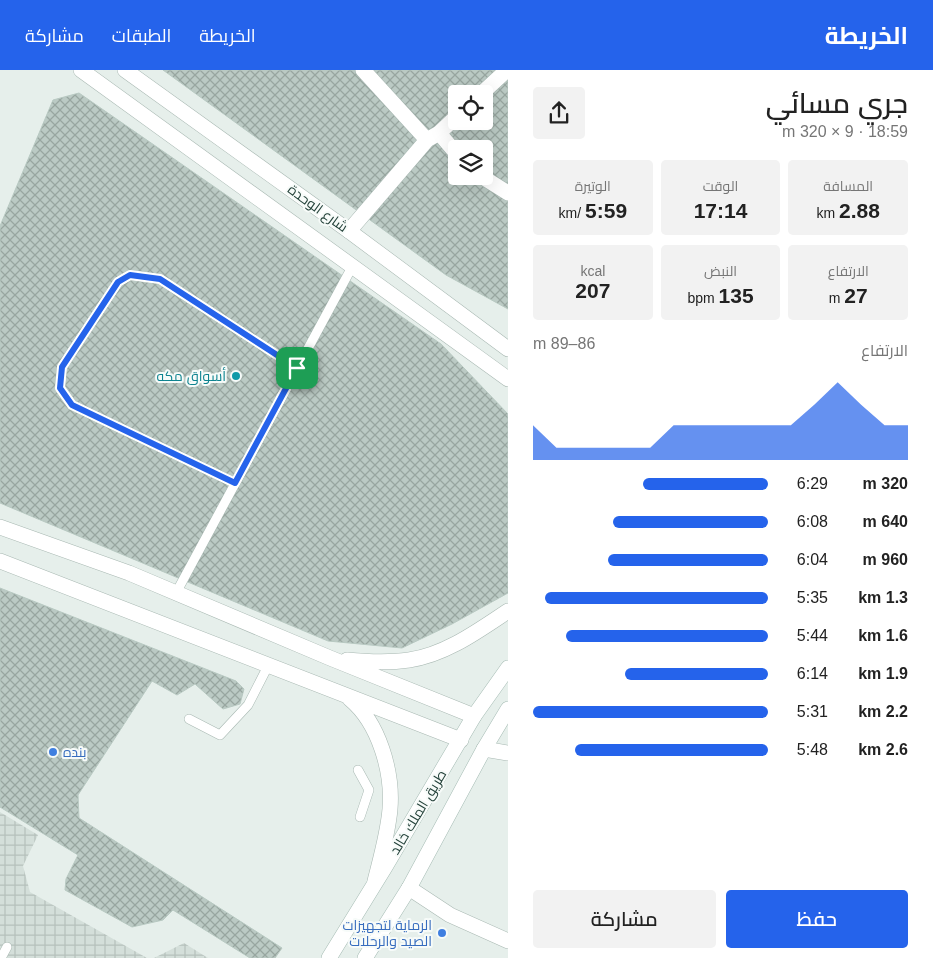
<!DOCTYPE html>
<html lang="ar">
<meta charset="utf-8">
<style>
body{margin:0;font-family:Arial,Cairo,sans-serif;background:#f2f2f2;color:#222;direction:rtl;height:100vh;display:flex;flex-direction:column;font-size:19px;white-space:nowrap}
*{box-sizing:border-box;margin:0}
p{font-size:16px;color:#767676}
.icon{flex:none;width:28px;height:28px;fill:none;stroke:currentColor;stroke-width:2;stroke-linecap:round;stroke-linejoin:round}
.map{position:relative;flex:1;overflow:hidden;direction:ltr}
.sheet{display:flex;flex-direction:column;background:#fff;width:425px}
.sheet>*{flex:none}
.tools{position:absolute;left:448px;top:15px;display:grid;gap:10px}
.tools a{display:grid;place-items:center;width:45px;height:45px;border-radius:5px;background:#fff;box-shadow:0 5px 20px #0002;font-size:25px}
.pin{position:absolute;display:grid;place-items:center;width:42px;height:42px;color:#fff;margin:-21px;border-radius:10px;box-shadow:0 2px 8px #0006}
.round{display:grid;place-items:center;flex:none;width:52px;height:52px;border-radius:5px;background:#f2f2f2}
.overview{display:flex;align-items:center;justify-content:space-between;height:85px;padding:0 25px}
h1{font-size:28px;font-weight:600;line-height:38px}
.metrics{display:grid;grid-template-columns:repeat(3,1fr);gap:8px;height:85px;padding:5px 25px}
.metrics div{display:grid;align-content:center;border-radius:5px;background:#f2f2f2;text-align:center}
.metrics b{font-size:21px;font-weight:600}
.metrics small{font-size:14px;font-weight:400}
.metrics p{font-size:14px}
.chart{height:140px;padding:10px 25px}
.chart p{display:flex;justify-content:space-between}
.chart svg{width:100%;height:90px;margin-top:5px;fill:#2563eb;opacity:.7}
.action{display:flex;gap:10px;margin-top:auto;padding:10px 25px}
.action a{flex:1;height:58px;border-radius:5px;background:#2563eb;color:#fff;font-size:20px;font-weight:600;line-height:58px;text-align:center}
.action a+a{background:#f2f2f2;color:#222}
ul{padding:0 25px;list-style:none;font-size:16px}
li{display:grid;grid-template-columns:80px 60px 1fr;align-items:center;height:38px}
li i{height:12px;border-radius:6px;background:#2563eb}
header{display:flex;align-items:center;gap:30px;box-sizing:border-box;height:70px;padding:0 25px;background:#2563eb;color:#fff}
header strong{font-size:24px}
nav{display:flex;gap:28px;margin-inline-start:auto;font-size:18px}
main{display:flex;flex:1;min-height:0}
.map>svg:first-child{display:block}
</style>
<header>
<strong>الخريطة</strong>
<nav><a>الخريطة</a><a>الطبقات</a><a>مشاركة</a></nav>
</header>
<main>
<section class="sheet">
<div class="overview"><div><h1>جري مسائي</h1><p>18:59 · 9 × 320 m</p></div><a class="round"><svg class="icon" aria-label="share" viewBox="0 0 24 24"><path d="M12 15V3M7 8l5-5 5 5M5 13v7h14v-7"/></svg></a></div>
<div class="metrics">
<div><p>المسافة</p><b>2.88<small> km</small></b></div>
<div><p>الوقت</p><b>17:14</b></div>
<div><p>الوتيرة</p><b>5:59<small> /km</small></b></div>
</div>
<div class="metrics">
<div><p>الارتفاع</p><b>27<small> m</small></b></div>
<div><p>النبض</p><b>135<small> bpm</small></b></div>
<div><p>kcal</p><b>207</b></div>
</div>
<div class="chart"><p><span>الارتفاع</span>86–89 m</p>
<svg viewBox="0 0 160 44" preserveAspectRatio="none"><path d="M0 44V27L10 38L20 38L30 38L40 38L50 38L60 27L70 27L80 27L90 27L100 27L110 27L120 17L130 6L140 17L150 27L160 27V44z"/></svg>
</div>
<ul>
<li><b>320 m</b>6:29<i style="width:53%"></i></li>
<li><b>640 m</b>6:08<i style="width:66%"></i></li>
<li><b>960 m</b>6:04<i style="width:68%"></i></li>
<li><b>1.3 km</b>5:35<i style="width:95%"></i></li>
<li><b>1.6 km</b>5:44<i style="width:86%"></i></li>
<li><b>1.9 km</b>6:14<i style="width:61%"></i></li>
<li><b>2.2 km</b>5:31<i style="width:100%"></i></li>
<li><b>2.6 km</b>5:48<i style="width:82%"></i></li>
</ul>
<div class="action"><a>حفظ</a><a>مشاركة</a></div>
</section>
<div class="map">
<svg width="508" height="888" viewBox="0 0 508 888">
<defs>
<pattern id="industrial-grid" width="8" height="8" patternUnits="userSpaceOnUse" patternTransform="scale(1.25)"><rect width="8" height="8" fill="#d4dfda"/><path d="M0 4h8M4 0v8" fill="none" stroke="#b6c1bc"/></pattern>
<pattern id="building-cross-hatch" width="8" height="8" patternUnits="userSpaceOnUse" patternTransform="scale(1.25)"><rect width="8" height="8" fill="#bbcac4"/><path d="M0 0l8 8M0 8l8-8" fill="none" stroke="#98a6a0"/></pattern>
</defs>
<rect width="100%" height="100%" fill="#e6efeb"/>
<path fill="url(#industrial-grid)" d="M0,742L38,765L23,796L30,822L147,888H0Z
M184,873L208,888H154Z"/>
<path fill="url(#building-cross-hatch)" stroke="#b8c9c2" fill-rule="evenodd" d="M163,0H508V239L446,205ZM456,24H484V51H456ZM456,79H484V106H456Z
M79,23L441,274L508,344V523L452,554L402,578L328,571L0,433V156L53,30Z
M0,518L236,611L244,619L240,634L223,639L195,614L177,625L152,611L78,725L79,748L282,878L275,888H250L173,840L163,850L132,857L65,820L66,809L78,785L0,737Z"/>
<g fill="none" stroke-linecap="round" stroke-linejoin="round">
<g stroke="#a8b8b2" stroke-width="10">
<path id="service" d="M235,413L72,335L60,318L62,297L118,212L130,205L160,209L297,298
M176,523L352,197
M189,649L220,665L248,635L269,594
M358,700L369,720L360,747
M1,888L7,877"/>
</g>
<g stroke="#a8b8b2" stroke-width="16">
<path id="minor" d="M363,0L427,70
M481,24L507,0
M439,63L456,83
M481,106L508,123
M349,161L427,70L439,63L456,47
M409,818L450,845L508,871"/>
</g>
<g stroke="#a8b8b2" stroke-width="16">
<path id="tertiary" d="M81,0L508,309
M125,0L349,161L508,279
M0,457L129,503L330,588L474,646
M0,491L461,670
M347,590C368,592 388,593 409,590C445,585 478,561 508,541
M350,629C379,653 393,702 390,739C388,763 381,787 375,811
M484,679L508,683"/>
</g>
<g stroke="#a4bbb3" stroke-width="16">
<path id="secondary" d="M329,888L385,797L474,646L508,598
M365,888L409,818L484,679L508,639"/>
</g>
<use href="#service" stroke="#fff" stroke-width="9"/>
<use href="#minor" stroke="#fff" stroke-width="15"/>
<use href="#tertiary" stroke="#fff" stroke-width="15"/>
<use href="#secondary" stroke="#fff" stroke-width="15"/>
</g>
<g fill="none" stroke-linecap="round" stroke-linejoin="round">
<g stroke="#fff" stroke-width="10">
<path id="route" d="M130,205L160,209L297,298L235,413L72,335L60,318L62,297L118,212Z"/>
</g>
<use href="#route" stroke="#2563eb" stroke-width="6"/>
</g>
<circle fill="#0f9aa8" stroke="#f7fbf9" stroke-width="2" cx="236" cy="306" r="5"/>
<g fill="#3f7fe0" stroke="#f7fbf9" stroke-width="2">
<circle cx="53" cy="682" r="5"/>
<circle cx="442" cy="863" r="5"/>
</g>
<g text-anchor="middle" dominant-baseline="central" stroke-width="4" stroke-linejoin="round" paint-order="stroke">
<g font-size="14" fill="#24423a" stroke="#f7fbf9">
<text transform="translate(318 138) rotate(36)">شارع الوحدة</text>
<text transform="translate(418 742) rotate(-59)">طريق الملك خالد</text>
</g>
<g font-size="14" fill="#0d838f" stroke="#f7fbf9" text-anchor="end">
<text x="226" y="306">أسواق مكه</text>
</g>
<g font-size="14" fill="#366cbe" stroke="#f7fbf9" text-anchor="start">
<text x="63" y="682">بنده</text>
<text x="432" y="855" text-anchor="end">الرماية لتجهيزات<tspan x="432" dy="16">الصيد والرحلات</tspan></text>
</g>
</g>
</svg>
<div class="tools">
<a><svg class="icon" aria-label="locate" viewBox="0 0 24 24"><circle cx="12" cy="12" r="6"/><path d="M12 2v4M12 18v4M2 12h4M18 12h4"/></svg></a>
<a><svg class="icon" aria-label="layers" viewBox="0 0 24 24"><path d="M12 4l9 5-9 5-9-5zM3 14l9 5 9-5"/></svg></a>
</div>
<div class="pin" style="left:297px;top:298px;background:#1e9e55"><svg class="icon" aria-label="arrive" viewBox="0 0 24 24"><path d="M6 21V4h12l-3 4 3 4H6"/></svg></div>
</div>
</main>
